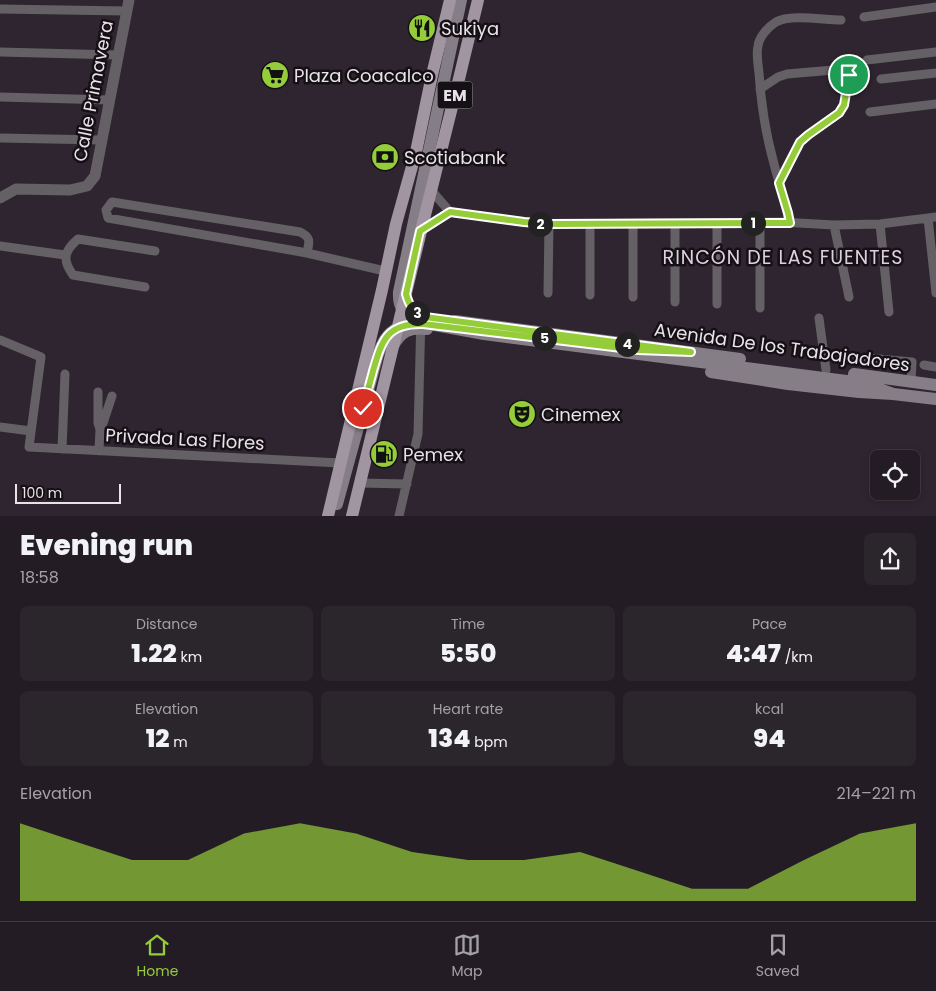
<!DOCTYPE html>
<meta charset="utf-8">
<style>
body{margin:0;font-family:Poppins,sans-serif;background:#2b252c;color:#f1f3f6;height:100vh;display:flex;flex-direction:column;font-size:19px;white-space:nowrap}
*{box-sizing:border-box;margin:0}
p{font-size:16px;color:#a3a1a6}
.icon{flex:none;width:28px;height:28px;fill:none;stroke:currentColor;stroke-width:2;stroke-linecap:round;stroke-linejoin:round}
.map{position:relative;height:516px;overflow:hidden}
.drawer{display:flex;flex-direction:column;background:#231c24;flex:1}
.drawer>*{flex:none}
.buttons{position:absolute;left:870px;top:450px;display:grid;gap:10px}
.buttons a{display:grid;place-items:center;width:50px;height:50px;border-radius:8px;background:#231c24;box-shadow:0 2px 8px #0003,0 0 0 1px #403a41;font-size:25px}
.scale{position:absolute;left:15px;bottom:12px;width:106px;box-sizing:border-box;padding-left:5px;border:2px solid #e9e2e9;border-top:0;font-size:14px;line-height:18px;white-space:nowrap;color:#e9e2e9;-webkit-text-stroke:4px #151015;paint-order:stroke}
.pin{position:absolute;display:grid;place-items:center;width:42px;height:42px;color:#fff;margin:-21px;border:2px solid #fff;border-radius:50%;box-shadow:0 1px 5px #0007}
.km{position:absolute;width:25px;height:25px;margin:-12px;border-radius:50%;background:#222;color:#fff;font-size:14px;line-height:25px;text-align:center}
.round{display:grid;place-items:center;flex:none;width:52px;height:52px;border-radius:8px;background:#2b252c}
.overview{display:flex;align-items:center;justify-content:space-between;height:85px;padding:0 20px}
h1{font-size:28px;font-weight:800;line-height:38px}
.figures{display:grid;grid-template-columns:repeat(3,1fr);gap:8px;height:85px;padding:5px 20px}
.figures div{display:grid;align-content:center;border-radius:8px;background:#2b252c;text-align:center}
.figures b{font-size:25px;font-weight:800}
.figures small{font-size:14px;font-weight:400}
.figures p{font-size:14px}
.chart{height:140px;padding:10px 20px}
.chart p{display:flex;justify-content:space-between}
.chart svg{width:100%;height:90px;margin-top:5px;fill:#95cc3a;opacity:.7}
.tab-bar{display:flex;justify-content:space-around;align-items:center;height:70px;border-top:1px solid #403a41;background:#231c24;font-size:14px;color:#a3a1a6}
.tab-bar a{display:grid;justify-items:center;gap:2px}
.tab-bar .current{color:#95cc3a}
.map>svg:first-child{display:block}
</style>
<div class="map">
<svg width="936" height="516" viewBox="0 0 936 516">
<rect width="100%" height="100%" fill="#2f2530"/>
<g fill="none" stroke-linecap="round" stroke-linejoin="round">
<path stroke="#656065" stroke-width="9" d="M0,9L126,11
M864,17L936,7
M0,52L118,55
M867,60L936,52
M881,79L936,73
M760,89L778,77L787,74L845,69L848,71L849,75L844,105L839,113L808,135L800,142L779,183
M0,97L110,100
M870,112L936,104
M0,138L101,140
M431,190L450,212
M928,218L936,293
M789,223C786,201 778,181 773,160C765,131 761,102 759,73C758,64 756,54 758,46C759,37 768,27 776,22C791,14 823,20 841,20
M590,224V295
M633,224V297
M880,224L889,312
M834,225L849,297
M421,231L450,212L524,222L549,224L781,222L834,225L880,224L936,217
M0,246L65,255
M307,253L108,218L106,210L112,202L300,232C312,238 309,242 307,253L385,271
M145,287L73,275C62,260 64,251 78,239L155,251
M548,293L549,224
M675,302V223
M717,304V223
M760,308V223
M819,318L826,370
M0,340L41,357L29,447L340,463
M857,357L912,362L911,382
M924,365L936,367
M98,392V423L100,429L99,451
M0,427L31,431
M100,429L103,423L112,396
M62,449L65,374
M360,483L407,484
M399,516L418,434L421,315"/>
<path stroke="#656065" stroke-width="11" d="M0,198L16,189L70,190L87,186L95,176L129,0"/>
<path stroke="#867e87" stroke-width="12" d="M461,0L399,292C398,307 405,317 419,322L484,334L862,383L893,394
M455,321L740,359
M393,346C401,331 410,327 427,329
M711,372L788,384L859,392L893,394L936,399
M854,374L936,385
M337,504L378,354C383,341 389,330 403,326"/>
<path stroke="#a095a1" stroke-width="12" d="M328,516L382,290L396,224L416,152L432,75L450,0
M352,516L421,231L458,83L478,0"/>
</g>
<g fill="none" stroke-linecap="round" stroke-linejoin="round">
<g stroke="#fff" stroke-width="10">
<path id="route" d="M363,408C366,396 370,383 373,371C382,340 387,323 423,324L638,350L691,352L425,317C414,312 409,306 406,294L420,231L450,212L524,222L549,224L790,223L788,213L779,183L800,142L808,135L839,113L844,105L849,75"/>
</g>
<use href="#route" stroke="#95cc3a" stroke-width="6"/>
</g>
<defs>
<g id="restaurant-disc" transform="scale(1.4375)"><circle r="9.5" fill="#95cc3a" stroke="#151015"/><path d="M-5-6h1v4h1v-4h1v4h1v-4h1v5L-1.5 .5V6h-2V.5L-5-1ZM5-6V6H3V1.5H1.5Q1.5-4 5-6Z" fill="#111"/></g>
<g id="supermarket-disc" transform="scale(1.4375)"><circle r="9.5" fill="#95cc3a" stroke="#151015"/><path d="M-6-5.5h2.5l.6 2H6L4.5 2H-2.5L-4.4-4H-6ZM-1.5 3.2a1.3 1.3 0 1 0 .1 0ZM3 3.2a1.3 1.3 0 1 0 .1 0Z" fill="#111"/></g>
<g id="bank-disc" transform="scale(1.4375)"><circle r="9.5" fill="#95cc3a" stroke="#151015"/><path d="M-6-4H6V4H-6ZM0-2.3a2.3 2.3 0 1 0 0 4.6a2.3 2.3 0 1 0 0-4.6Z" fill="#111"/></g>
<g id="theatre-disc" transform="scale(1.4375)"><circle r="9.5" fill="#95cc3a" stroke="#151015"/><path d="M-5-5.5Q0-4 5-5.5V0Q5 5 0 6Q-5 5-5 0ZM-3.3-2.5H-1v1.5H-3.3ZM1-2.5H3.3v1.5H1ZM-2.8 1Q0 5.5 2.8 1Z" fill="#111"/></g>
<g id="fuel-disc" transform="scale(1.4375)"><circle r="9.5" fill="#95cc3a" stroke="#151015"/><path d="M-5.5-6h7V0h2V4h1.3V-2.5L3-4.5l.8-.8L6-3V5H2.5V1h-1V6h-7ZM-4.2-4.7v3.2H.2V-4.7Z" fill="#111"/></g>
</defs>
<g fill-rule="evenodd">
<use href="#restaurant-disc" x="422" y="28"/>
<use href="#supermarket-disc" x="275" y="75"/>
<use href="#bank-disc" x="385" y="157"/>
<use href="#theatre-disc" x="522" y="414"/>
<use href="#fuel-disc" x="384" y="454"/>
</g>
<g text-anchor="middle" dominant-baseline="central" stroke-width="5" stroke-linejoin="round" paint-order="stroke">
<rect fill="#151015" stroke="#a9a3a9" stroke-width="1" x="437.5" y="81.5" width="35" height="27" rx="4"/>
<g font-size="16" font-weight="bold" fill="#e9e2e9">
<text x="455" y="95">EM</text>
</g>
<g font-size="18" fill="#e9e2e9" stroke="#151015" text-anchor="start">
<text x="441" y="28">Sukiya</text>
<text x="294" y="75">Plaza Coacalco</text>
<text x="404" y="157">Scotiabank</text>
<text x="541" y="414">Cinemex</text>
<text x="403" y="454">Pemex</text>
</g>
<g font-size="18" fill="#e9e2e9" stroke="#151015">
<text transform="translate(93 91) rotate(-79)">Calle Primavera</text>
<text transform="translate(782 347) rotate(8)">Avenida De los Trabajadores</text>
<text transform="translate(185 439) rotate(3)">Privada Las Flores</text>
</g>
<g font-size="19" letter-spacing="1" fill="#ddd0de" stroke="#151015">
<text x="783" y="257">RINCÓN DE LAS FUENTES</text>
</g>
</g>
</svg>
<div class="buttons">
<a><svg class="icon" aria-label="locate" viewBox="0 0 24 24"><circle cx="12" cy="12" r="6"/><path d="M12 2v4M12 18v4M2 12h4M18 12h4"/></svg></a>
</div>
<div class="scale">100 m</div>
<div class="pin" style="left:849px;top:75px;background:#1e9e55"><svg class="icon" aria-label="arrive" viewBox="0 0 24 24"><path d="M6 21V4h12l-3 4 3 4H6"/></svg></div>
<div class="pin" style="left:363px;top:408px;background:#d93025"><svg class="icon" aria-label="check" viewBox="0 0 24 24"><path d="M5 12l5 5 9-10"/></svg></div>
<b class="km" style="left:753px;top:223px">1</b>
<b class="km" style="left:540px;top:224px">2</b>
<b class="km" style="left:417px;top:313px">3</b>
<b class="km" style="left:627px;top:344px">4</b>
<b class="km" style="left:544px;top:338px">5</b>
</div>
<section class="drawer">
<div class="overview"><div><h1>Evening run</h1><p>18:58</p></div><a class="round"><svg class="icon" aria-label="share" viewBox="0 0 24 24"><path d="M12 15V3M7 8l5-5 5 5M5 13v7h14v-7"/></svg></a></div>
<div class="figures">
<div><p>Distance</p><b>1.22<small> km</small></b></div>
<div><p>Time</p><b>5:50</b></div>
<div><p>Pace</p><b>4:47<small> /km</small></b></div>
</div>
<div class="figures">
<div><p>Elevation</p><b>12<small> m</small></b></div>
<div><p>Heart rate</p><b>134<small> bpm</small></b></div>
<div><p>kcal</p><b>94</b></div>
</div>
<div class="chart"><p><span>Elevation</span>214–221 m</p>
<svg viewBox="0 0 160 44" preserveAspectRatio="none"><path d="M0 44V6L10 15L20 24L30 24L40 11L50 6L60 11L70 20L80 24L90 24L100 20L110 29L120 38L130 38L140 24L150 11L160 6V44z"/></svg>
</div>
</section>
<nav class="tab-bar">
<a class="current"><svg class="icon" aria-label="home" viewBox="0 0 24 24"><path d="M3 11l9-7 9 7M6 9v11h12V9"/></svg>Home</a>
<a><svg class="icon" aria-label="map" viewBox="0 0 24 24"><path d="M3 6l6-2 6 2 6-2v14l-6 2-6-2-6 2zM9 4v14M15 6v14"/></svg>Map</a>
<a><svg class="icon" aria-label="saved" viewBox="0 0 24 24"><path d="M7 4h10v16l-5-4-5 4z"/></svg>Saved</a>
</nav>
